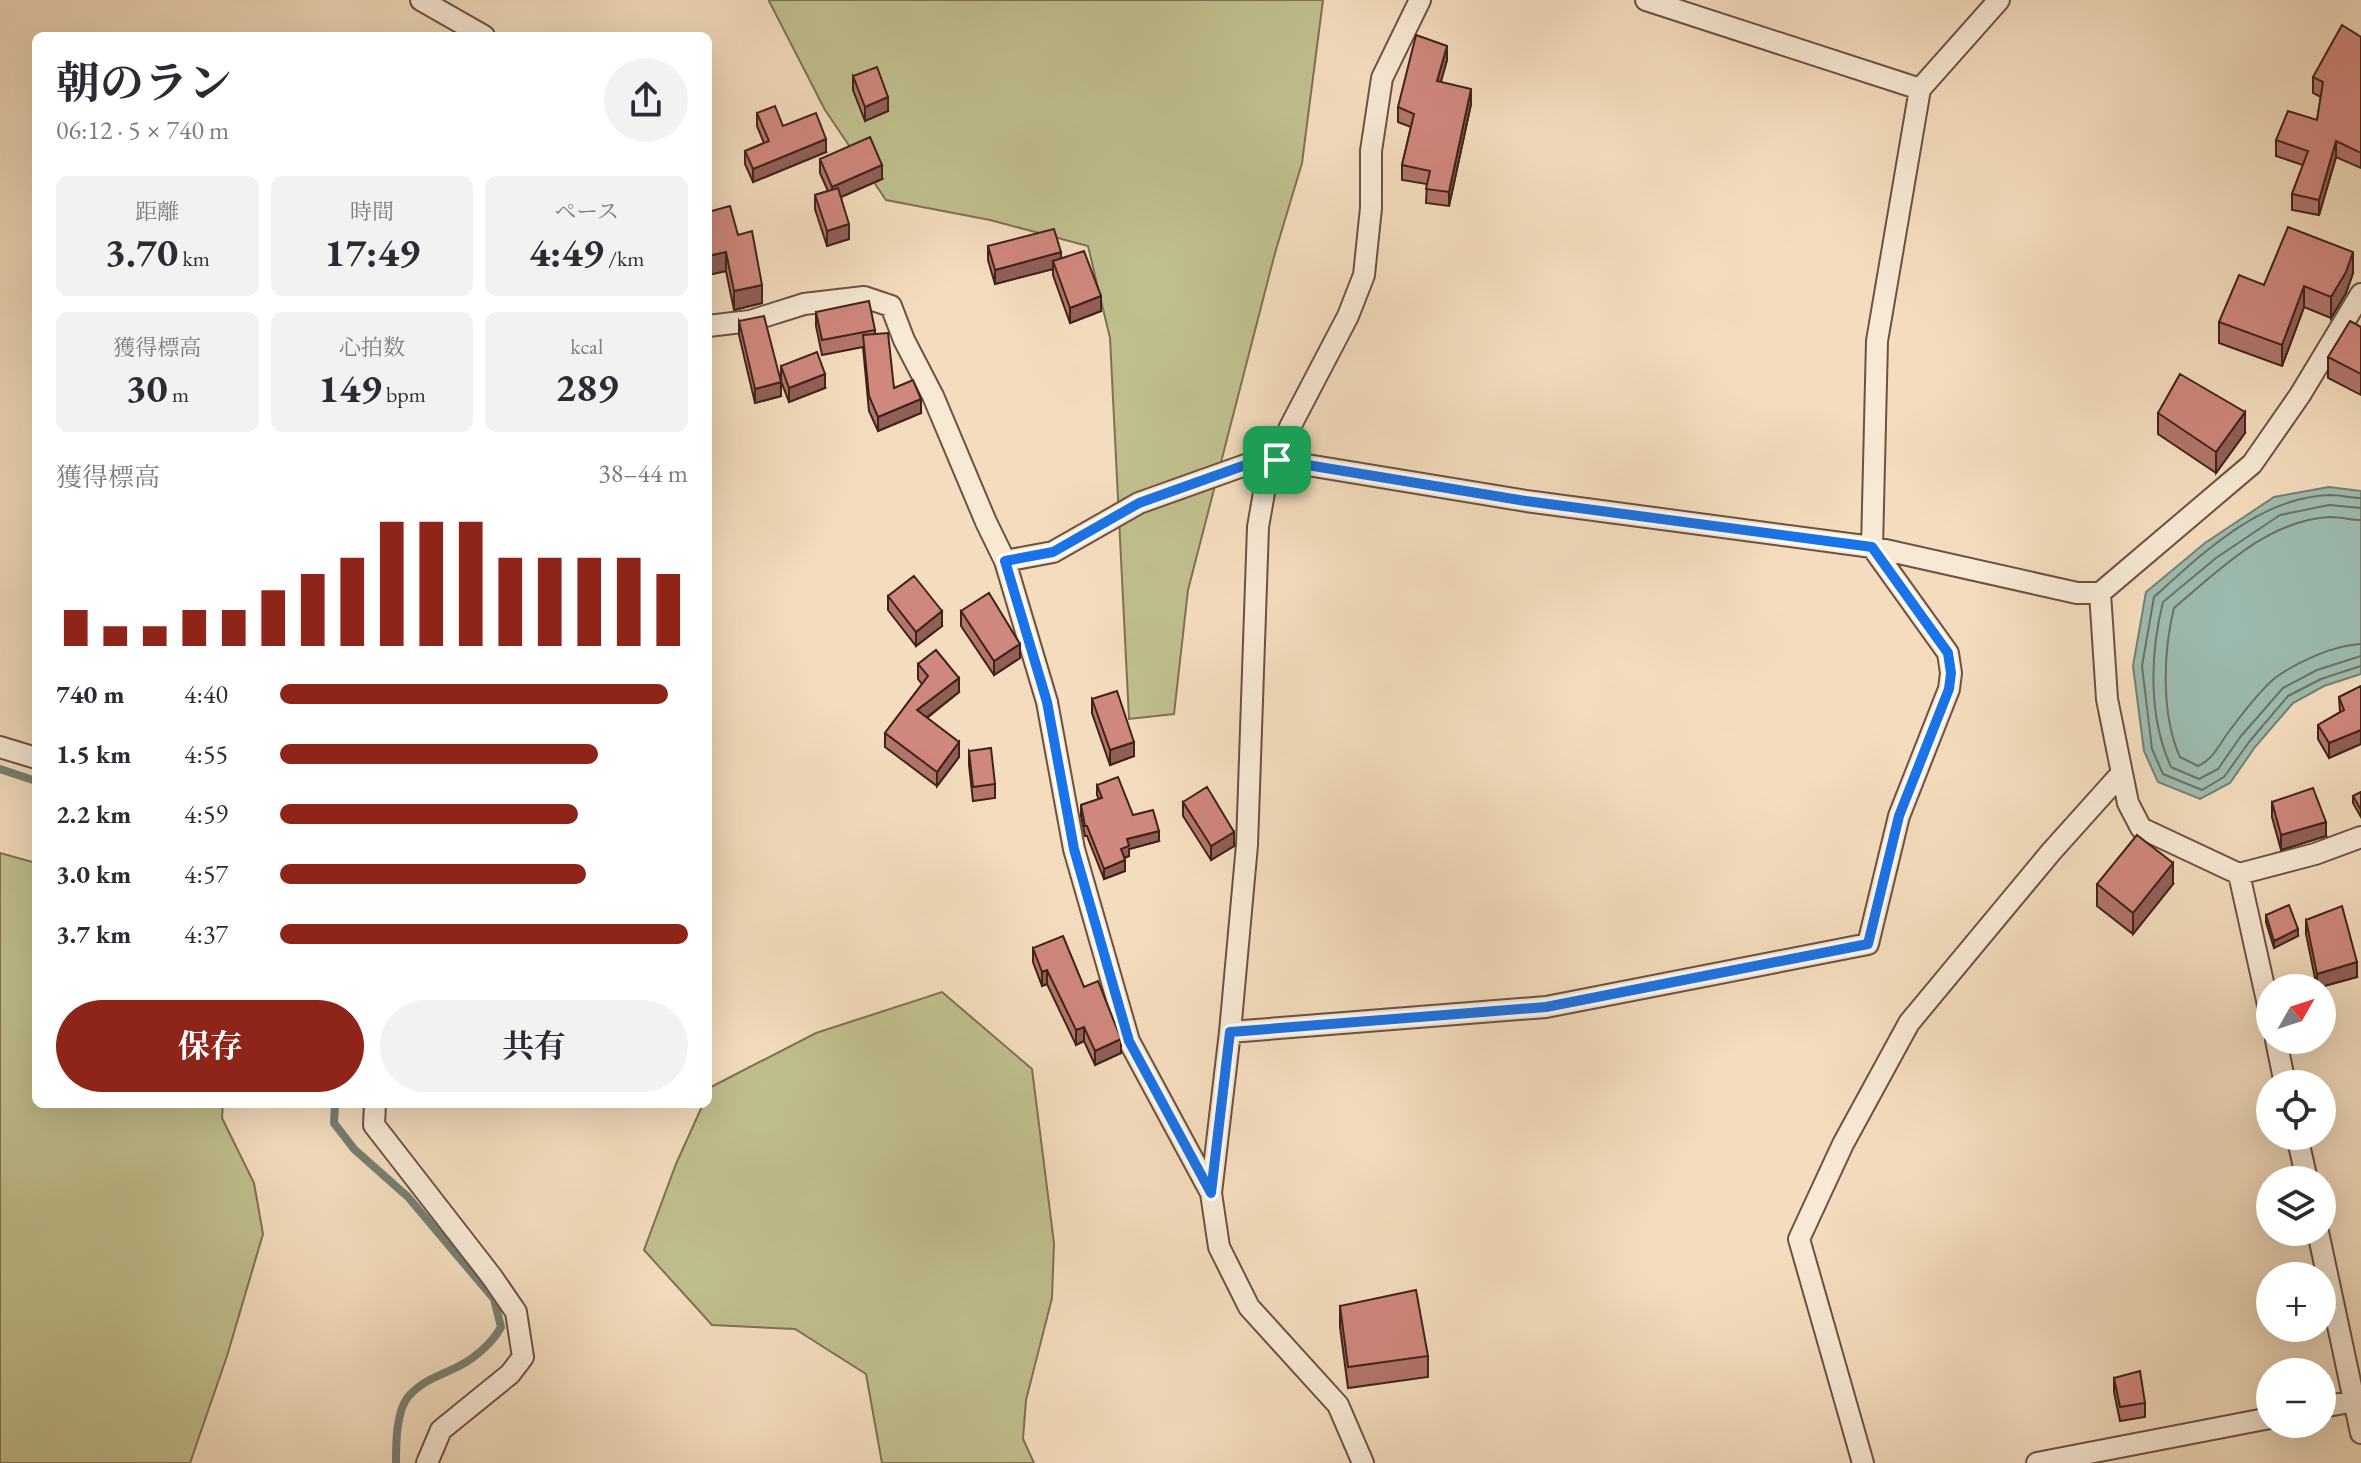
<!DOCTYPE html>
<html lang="ja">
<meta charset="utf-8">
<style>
body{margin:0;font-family:"EB Garamond","Noto Serif JP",serif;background:#f2f2f3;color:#2b2b33;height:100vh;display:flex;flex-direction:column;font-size:30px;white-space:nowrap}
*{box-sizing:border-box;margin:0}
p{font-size:26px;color:#7c7c81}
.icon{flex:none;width:44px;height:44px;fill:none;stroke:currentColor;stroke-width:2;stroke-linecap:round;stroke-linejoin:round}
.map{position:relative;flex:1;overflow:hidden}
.side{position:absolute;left:32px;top:32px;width:680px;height:1076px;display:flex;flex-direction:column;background:#fff;border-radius:12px;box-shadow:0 8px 32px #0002}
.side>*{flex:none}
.needle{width:52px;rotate:51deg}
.buttons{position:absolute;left:2256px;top:974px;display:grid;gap:16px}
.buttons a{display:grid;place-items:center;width:80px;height:80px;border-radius:50%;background:#fff;box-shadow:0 8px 32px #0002;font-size:40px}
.pin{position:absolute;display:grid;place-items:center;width:68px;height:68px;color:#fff;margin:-34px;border-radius:16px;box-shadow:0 4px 12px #0006}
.round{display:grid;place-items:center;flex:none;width:84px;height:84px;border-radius:42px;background:#f2f2f3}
.head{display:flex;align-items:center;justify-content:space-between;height:136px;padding:0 24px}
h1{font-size:44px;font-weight:700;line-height:60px}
.figures{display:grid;grid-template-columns:repeat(3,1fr);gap:12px;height:136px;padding:8px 24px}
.figures div{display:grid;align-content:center;border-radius:12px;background:#f2f2f3;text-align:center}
.figures b{font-size:40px;font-weight:700}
.figures small{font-size:22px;font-weight:400}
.figures p{font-size:22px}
.chart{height:224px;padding:16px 24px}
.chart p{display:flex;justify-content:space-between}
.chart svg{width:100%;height:144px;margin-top:8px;stroke:#8f2418;stroke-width:6}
.button{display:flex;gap:16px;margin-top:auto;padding:16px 24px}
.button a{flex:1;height:92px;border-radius:48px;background:#8f2418;color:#fff;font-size:32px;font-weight:700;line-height:92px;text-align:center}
.button a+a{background:#f2f2f3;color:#2b2b33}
ul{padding:0 24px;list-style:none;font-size:26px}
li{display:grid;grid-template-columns:128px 96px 1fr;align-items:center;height:60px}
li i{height:20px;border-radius:10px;background:#8f2418}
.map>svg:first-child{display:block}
</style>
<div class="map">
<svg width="2361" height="1463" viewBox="0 0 2361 1463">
<rect width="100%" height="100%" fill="#f4ddbe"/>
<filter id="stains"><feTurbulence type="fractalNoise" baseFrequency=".0025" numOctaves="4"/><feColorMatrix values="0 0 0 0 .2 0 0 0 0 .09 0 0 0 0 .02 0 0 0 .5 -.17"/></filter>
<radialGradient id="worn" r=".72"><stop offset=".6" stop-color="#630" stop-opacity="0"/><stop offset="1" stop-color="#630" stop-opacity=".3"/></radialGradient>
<path fill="#c1bf8e" stroke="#807153" stroke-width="2" d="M771,0H1323L1302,163L1275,253L1188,590L1174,714L1129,719L1110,338L1088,246L990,220L886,200L825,110L769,1Z
M0,853L36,863V1104H223L222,1118L254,1183L263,1234L227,1356L190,1463H0Z
M942,992L1032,1069L1054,1243L1052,1298L1026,1400L1023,1439L1034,1463H882L866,1374L795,1329L712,1325L644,1250L676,1164L703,1104H708L711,1087L816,1033Z"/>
<path fill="#9cbcb0" stroke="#777f73" stroke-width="2" d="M2329,487L2361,491V674L2324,686L2293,703L2255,747L2230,783L2200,799L2158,782L2144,751L2133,666L2146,592L2205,543L2274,497Z"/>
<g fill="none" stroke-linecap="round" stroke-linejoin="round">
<path stroke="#6e7064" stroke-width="2" d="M2361,498C2351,498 2340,495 2330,495C2260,497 2203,553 2154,597L2142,666L2152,749L2163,774L2202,790L2224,777L2249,742L2288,696L2321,679L2361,666
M2361,508L2329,505L2280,515L2216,558L2163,602C2150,654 2148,716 2171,767L2199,779L2218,769L2241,736L2283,688L2317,670L2361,656
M2361,520C2351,520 2340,517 2330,517C2268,520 2219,570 2174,608C2163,652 2161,715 2180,757L2198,766C2214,759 2220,743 2230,730C2243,713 2259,691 2275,678C2297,662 2334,645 2361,644"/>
<path stroke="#777f73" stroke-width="8" d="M0,769L36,781
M335,1104L334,1123L354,1149L408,1197L494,1299L501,1327C493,1342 476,1357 461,1365C443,1375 423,1379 408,1397C396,1412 396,1444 396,1463"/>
<g stroke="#6c5242" stroke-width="24">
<path id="minor" d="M421,0L484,36
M1646,0L1920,89
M708,326L750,321L804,304L864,297L891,306L904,340L933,396L986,522L1005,561L1047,702L1074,849L1129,1041L1211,1193
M1005,561L1053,552L1139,503L1251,463L1277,460L1526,501L1872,547L2077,593H2100L2252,464L2300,395L2361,294
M2100,593L2107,699L2128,803L2141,828L2239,874L2315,854L2361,837
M0,747L36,758
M2239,874L2270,1014
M1230,1032L1546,1007L1868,944L1899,816L1949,689L1951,673L1948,653L1872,547L1877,341L1920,89L1999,0
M2276,1040L2285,1084
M375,1104L374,1125L492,1277L516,1312L523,1357L510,1374L441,1430L427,1463
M2297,1136L2307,1180
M2318,1232L2361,1433
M2322,1407L2355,1401
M1363,1463L1338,1405L1249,1307L1219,1247L1211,1193L1230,1032L1247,845L1258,527L1265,487L1290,427L1348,316L1364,275L1371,208V151L1382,78L1420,0
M1863,1463L1799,1239L1843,1144L1909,1023L2051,852L2121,774
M2037,1463L2270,1418"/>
</g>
<use href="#minor" stroke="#f8e9d5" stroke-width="20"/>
</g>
<path fill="#b3746c" stroke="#3f2318" stroke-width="2" d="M2361,37V168L2336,157L2319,215L2292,210V194L2303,165L2276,156V140L2317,120L2321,97L2313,93V77Z
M1447,60L1440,82L1471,104L1449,206L1426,203L1427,184L1402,180V165L1411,127L1398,122V107Z
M853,76L888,111L865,121L853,90Z
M757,113L783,126L826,152L753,182L745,164V151L764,143L757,126Z
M820,159L882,179L841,197L849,239L827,246L815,209V195L828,191L820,173Z
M738,235L762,303L734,310L726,271L708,275Z
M988,246L1061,258L1101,311L1070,323L1053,275V269L995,284L988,260Z
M2353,273L2346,293L2331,318L2304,307L2282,366L2219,343V322L2264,285Z
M816,312L875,330V334L894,388L921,413L878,431L869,411L863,347L822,355L816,326Z
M739,321L781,396L755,403L739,335Z
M2361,327V395L2328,378V357Z
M781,366L825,388L789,402L781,381Z
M2158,413L2245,433L2216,473L2158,434Z
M888,596L942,626L916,646L888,610Z
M961,611L1020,658L994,675L961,626Z
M918,664L959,692L927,718L959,757L937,786L885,747V733L922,684L918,679Z
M2361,686V744L2329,758L2318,739V725L2340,712L2339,697Z
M1092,699L1134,756L1110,765L1092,713Z
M969,751L995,784V798L973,801L969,765Z
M1097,785L1133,815L1159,841L1129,849V856L1124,858L1125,871L1104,879L1087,836H1085L1081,816V805L1099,799L1097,795Z
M2361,792V817L2353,803V796Z
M1183,802L1234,846L1211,860L1183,816Z
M2272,802L2326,836L2281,850L2272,817Z
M2097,884H2173L2133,934L2097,906Z
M2266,915L2298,936L2274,948L2266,922Z
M2306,920L2357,977L2317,988L2306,934Z
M1033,948L1084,987L1121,1053L1095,1065L1084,1041L1076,1045L1047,984L1042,986L1033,962Z
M1340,1306L1428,1356V1377L1348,1388L1340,1327Z
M2114,1378L2145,1403V1417L2120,1421L2114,1392Z"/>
<path fill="#925e58" stroke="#3f2318" stroke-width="2" d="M1447,46V60L1437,96V81Z
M1471,89V104L1449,206V192Z
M888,97V111L865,121V107Z
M708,121H710V135L708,136Z
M826,139V152L753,182V169Z
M2336,141V157L2319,215V200Z
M882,165V179L832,201V187Z
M849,224V239L827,246V231Z
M726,252V271L708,275V256Z
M1061,252V266L1053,261V269L995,284V270Z
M2353,252V273L2346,293L2331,318V297Z
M762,285V303L734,310V291Z
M2304,286V307L2282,366V345Z
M1101,296V311L1070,323V308Z
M825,374V388L789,402V388Z
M781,382V396L755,403V389Z
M921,399V413L878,431V417Z
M2245,412V433L2216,473V452Z
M942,611V626L916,646V632Z
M1020,644V658L994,675V661Z
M959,678V692L917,725V710Z
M2361,730V744L2329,758V743Z
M959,742V757L937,786V772Z
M1134,742V756L1110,765V750Z
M2326,822V836L2281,850V835Z
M1159,831V841L1129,849V856L1121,859V849L1127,839Z
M1234,832V846L1211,860V846Z
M1125,860V871L1104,879V869Z
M2173,863V884L2133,934V913Z
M2298,929V936L2274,948V941Z
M2357,962V977L2317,988V974Z
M1047,970V984L1042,986V972Z
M1084,1027V1041L1076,1045V1030Z
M1121,1039V1053L1095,1065V1051Z"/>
<path fill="#d0877d" stroke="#3f2318" stroke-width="2" d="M2342,25L2361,37V153L2336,141L2319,200L2292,194L2308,151L2276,140L2288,111L2317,120L2323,82L2313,77Z
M1416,35L1447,46L1437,81L1471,89L1449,192L1426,189L1430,171L1402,165L1414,114L1398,107Z
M877,67L888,97L865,107L853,76Z
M775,106L783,126L816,113L826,139L753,169L745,151L769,141L757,113Z
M870,137L882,165L832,187L820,159Z
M838,188L849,224L827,231L815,195Z
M730,206L738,235L752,231L762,285L734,291L726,252L708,256V212Z
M2288,227L2353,252L2346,272L2331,297L2304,286L2282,345L2219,322L2239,275L2264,285Z
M1054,229L1061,252L995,270L988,246Z
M1084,251L1101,296L1070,308L1053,261Z
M869,301L875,330L822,340L816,312Z
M764,316L781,382L755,389L739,321Z
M2350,321L2361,327V374L2328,357Z
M888,333L894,388L913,380L921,399L878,417L869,396L863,335Z
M817,352L825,374L789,388L781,366Z
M2180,374L2245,412L2216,452L2158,413Z
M914,576L942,611L916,632L888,596Z
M989,593L1020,644L994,661L961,611Z
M936,650L959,678L917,710L959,742L937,772L885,733L928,676L918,664Z
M2361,686V730L2329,743L2318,725L2344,710L2339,697Z
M1117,691L1134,742L1110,750L1092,699Z
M991,748L995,784L973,787L969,751Z
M1118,777L1133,815L1153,810L1159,831L1127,839L1129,846L1121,849L1125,860L1104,869L1087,826H1085L1081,805L1102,798L1097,785Z
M1207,787L1234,832L1211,846L1183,802Z
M2313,788L2326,822L2281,835L2272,802Z
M2361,792V810L2353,796Z
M2137,835L2173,863L2133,913L2097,884Z
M2289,905L2298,929L2274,941L2266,915Z
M2342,906L2357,962L2317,974L2306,920Z
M1063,936L1084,987L1098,981L1121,1039L1095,1051L1084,1027L1076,1030L1047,970L1042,972L1033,948Z
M1416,1290L1428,1356L1348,1367L1340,1306Z
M2140,1371L2145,1403L2120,1407L2114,1378Z"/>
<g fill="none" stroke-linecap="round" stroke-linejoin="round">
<g stroke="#fff" stroke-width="16">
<path id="route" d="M1277,460L1526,501L1872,547L1948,653L1951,673L1949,689L1899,816L1868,944L1546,1007L1230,1032L1211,1193L1129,1041L1074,849L1047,702L1005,561L1053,552L1139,503L1251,463Z"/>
</g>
<use href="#route" stroke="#1a73e8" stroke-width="10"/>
</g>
<rect width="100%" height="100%" filter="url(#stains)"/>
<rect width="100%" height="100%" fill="url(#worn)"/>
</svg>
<div class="buttons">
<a><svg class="needle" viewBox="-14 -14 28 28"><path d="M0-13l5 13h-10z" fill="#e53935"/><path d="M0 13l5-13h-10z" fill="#7c7c81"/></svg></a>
<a><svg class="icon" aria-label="locate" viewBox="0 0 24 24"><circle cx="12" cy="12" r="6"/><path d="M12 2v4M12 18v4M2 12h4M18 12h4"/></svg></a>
<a><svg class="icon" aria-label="layers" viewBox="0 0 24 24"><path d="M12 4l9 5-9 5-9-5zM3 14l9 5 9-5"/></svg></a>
<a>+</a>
<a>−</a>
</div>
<div class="pin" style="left:1277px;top:460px;background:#1e9e55"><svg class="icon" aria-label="arrive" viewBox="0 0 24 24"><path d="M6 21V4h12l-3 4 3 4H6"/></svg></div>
<section class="side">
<div class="head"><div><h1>朝のラン</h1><p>06:12 · 5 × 740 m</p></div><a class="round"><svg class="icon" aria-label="share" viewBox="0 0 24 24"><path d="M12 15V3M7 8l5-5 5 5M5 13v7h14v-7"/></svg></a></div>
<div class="figures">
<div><p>距離</p><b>3.70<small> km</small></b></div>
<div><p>時間</p><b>17:49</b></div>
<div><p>ペース</p><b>4:49<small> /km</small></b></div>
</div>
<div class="figures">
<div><p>獲得標高</p><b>30<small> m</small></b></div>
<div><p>心拍数</p><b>149<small> bpm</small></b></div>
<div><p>kcal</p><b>289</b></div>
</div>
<div class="chart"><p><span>獲得標高</span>38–44 m</p>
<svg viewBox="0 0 160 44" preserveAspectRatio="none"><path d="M5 44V33M15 44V38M25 44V38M35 44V33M45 44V33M55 44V27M65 44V22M75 44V17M85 44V6M95 44V6M105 44V6M115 44V17M125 44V17M135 44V17M145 44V17M155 44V22"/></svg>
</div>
<ul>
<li><b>740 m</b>4:40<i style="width:95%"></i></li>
<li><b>1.5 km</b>4:55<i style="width:78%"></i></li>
<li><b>2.2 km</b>4:59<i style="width:73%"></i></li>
<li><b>3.0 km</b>4:57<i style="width:75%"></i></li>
<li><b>3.7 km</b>4:37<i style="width:100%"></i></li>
</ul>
<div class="button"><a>保存</a><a>共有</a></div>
</section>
</div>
